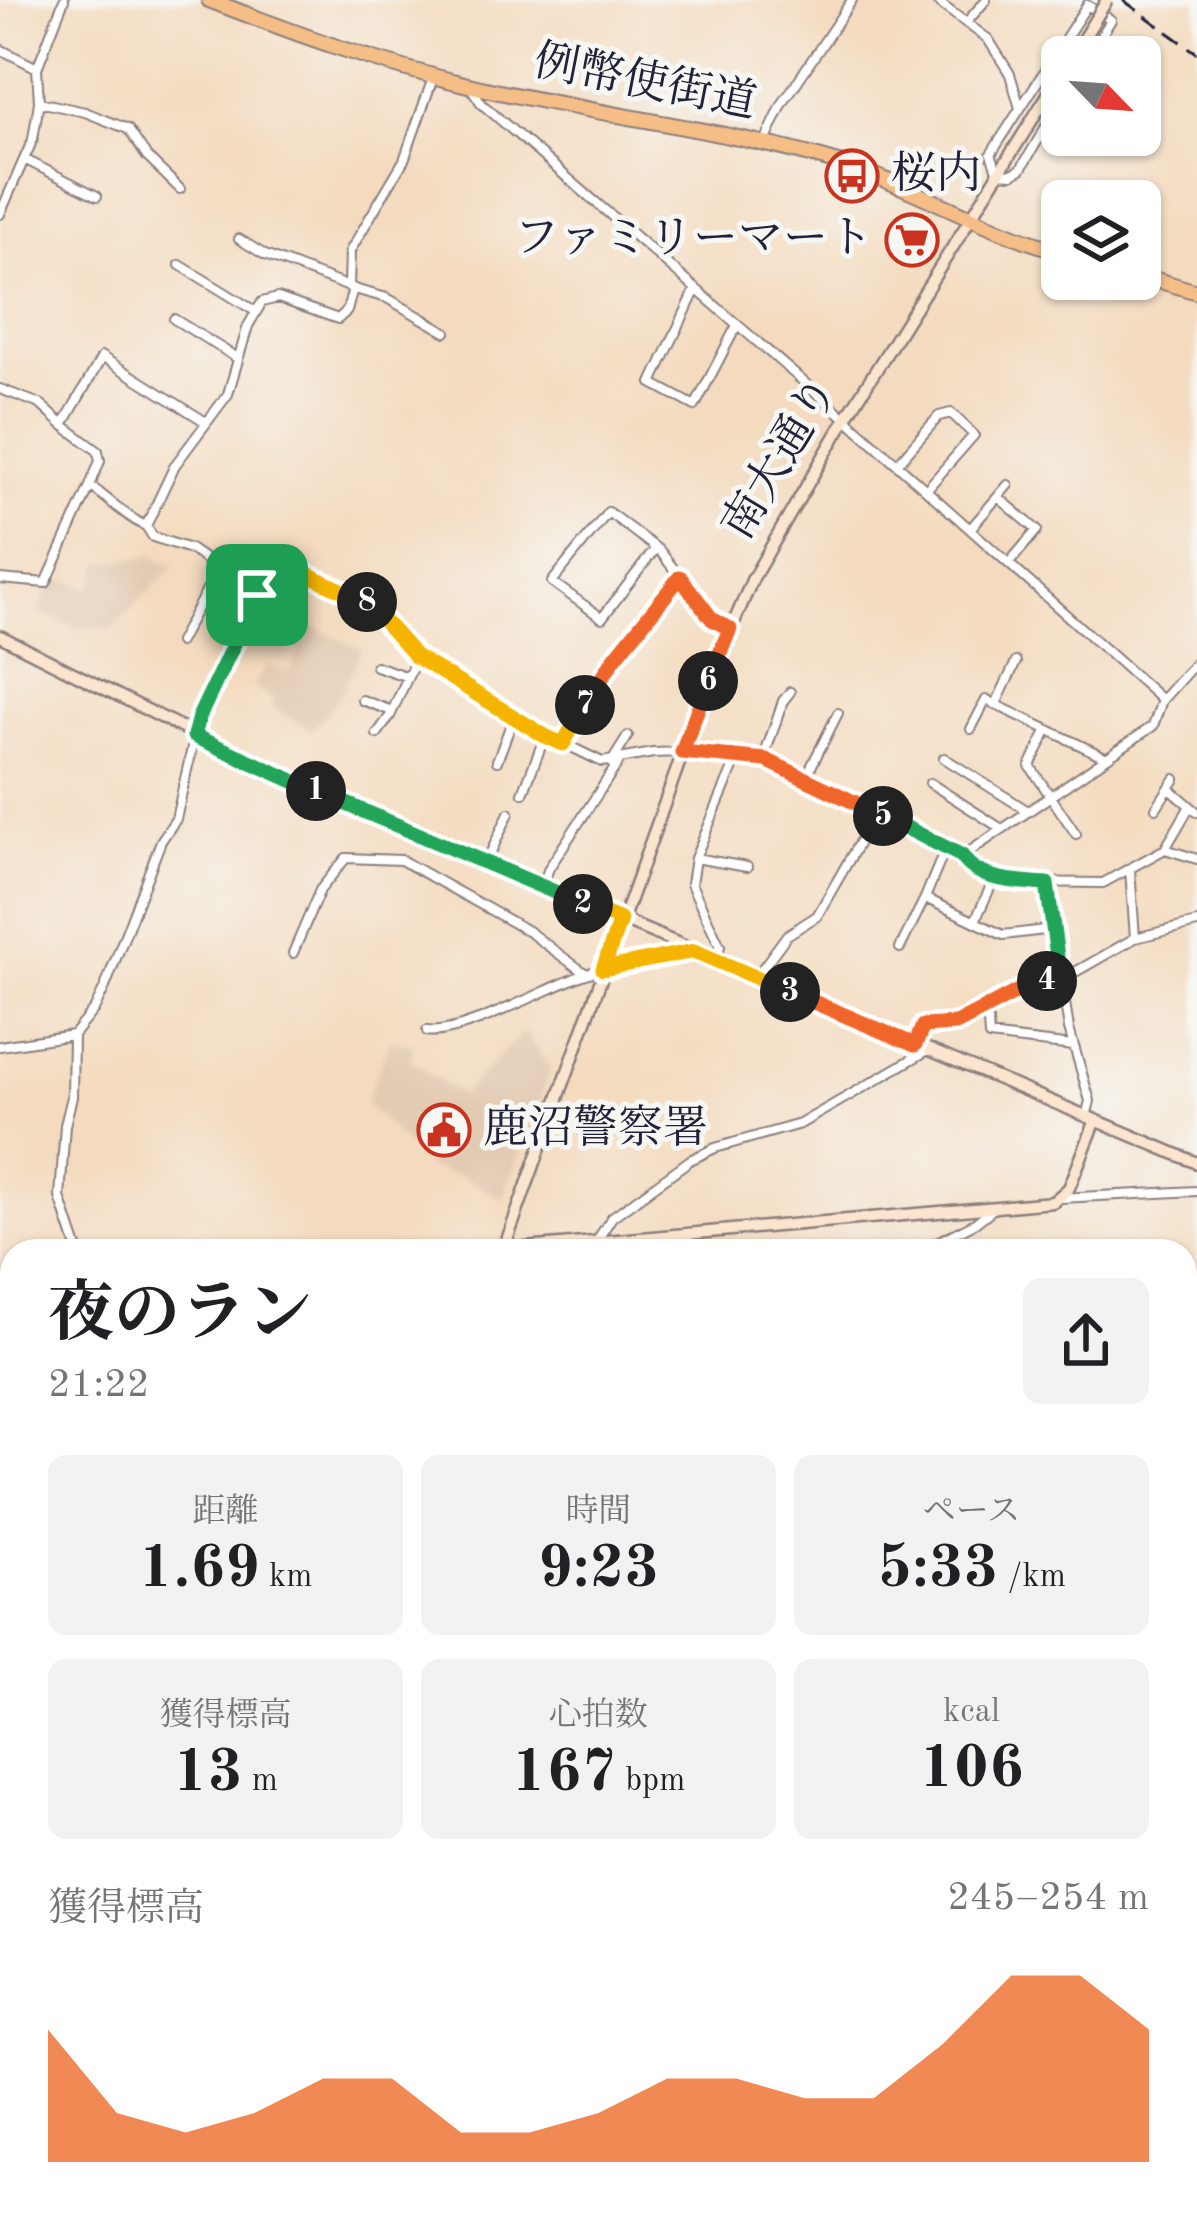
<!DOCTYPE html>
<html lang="ja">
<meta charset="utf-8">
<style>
body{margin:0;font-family:"Old Standard TT","Noto Serif JP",serif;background:#f2f2f2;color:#202124;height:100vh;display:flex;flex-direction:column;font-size:45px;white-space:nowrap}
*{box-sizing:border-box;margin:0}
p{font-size:39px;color:#757577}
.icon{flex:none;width:66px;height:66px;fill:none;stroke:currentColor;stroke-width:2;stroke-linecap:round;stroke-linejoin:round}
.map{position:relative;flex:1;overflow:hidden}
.details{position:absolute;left:0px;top:1239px;width:1197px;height:975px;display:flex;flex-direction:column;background:#fff;border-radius:36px 36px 0 0;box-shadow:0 3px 9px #0004}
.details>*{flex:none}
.needle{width:78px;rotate:115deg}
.buttons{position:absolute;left:1041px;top:36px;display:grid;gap:24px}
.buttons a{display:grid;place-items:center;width:120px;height:120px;border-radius:18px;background:#fff;box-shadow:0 3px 9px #0004;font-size:60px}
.pin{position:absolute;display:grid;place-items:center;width:102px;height:102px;color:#fff;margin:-51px;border-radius:24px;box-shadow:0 6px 18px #0006}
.km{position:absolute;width:60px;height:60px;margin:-30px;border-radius:50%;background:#222;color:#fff;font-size:33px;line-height:60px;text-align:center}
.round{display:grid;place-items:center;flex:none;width:126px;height:126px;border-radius:18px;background:#f2f2f2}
.head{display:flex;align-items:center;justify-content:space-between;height:204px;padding:0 48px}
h1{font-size:66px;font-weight:700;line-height:90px}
.metrics{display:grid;grid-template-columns:repeat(3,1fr);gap:18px;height:204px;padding:12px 48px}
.metrics div{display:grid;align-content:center;border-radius:18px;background:#f2f2f2;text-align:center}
.metrics b{font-size:60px;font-weight:700}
.metrics small{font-size:33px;font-weight:400}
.metrics p{font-size:33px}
.chart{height:336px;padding:24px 48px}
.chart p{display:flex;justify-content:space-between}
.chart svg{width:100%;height:216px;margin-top:12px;fill:#ea580c;opacity:.7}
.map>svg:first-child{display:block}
</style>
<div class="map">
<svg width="1197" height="2213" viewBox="0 0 1197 2213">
<defs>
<pattern id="water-ripples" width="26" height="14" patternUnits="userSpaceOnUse" patternTransform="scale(3)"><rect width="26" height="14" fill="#47b6be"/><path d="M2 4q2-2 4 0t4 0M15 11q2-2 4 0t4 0" fill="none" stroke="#3b949c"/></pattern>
</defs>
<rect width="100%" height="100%" fill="#f6f6f2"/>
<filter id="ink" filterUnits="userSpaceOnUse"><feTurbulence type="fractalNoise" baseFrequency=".00833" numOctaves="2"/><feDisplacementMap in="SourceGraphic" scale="24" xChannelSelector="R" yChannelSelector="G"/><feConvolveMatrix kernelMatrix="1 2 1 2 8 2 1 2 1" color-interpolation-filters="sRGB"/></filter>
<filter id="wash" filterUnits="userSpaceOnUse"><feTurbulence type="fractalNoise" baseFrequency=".004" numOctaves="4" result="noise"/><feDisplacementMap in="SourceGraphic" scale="48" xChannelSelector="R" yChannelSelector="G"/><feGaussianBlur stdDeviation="2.7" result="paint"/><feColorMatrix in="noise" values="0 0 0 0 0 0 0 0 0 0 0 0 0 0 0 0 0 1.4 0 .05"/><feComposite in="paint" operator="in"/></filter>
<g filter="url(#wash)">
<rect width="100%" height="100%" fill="#f4dbbf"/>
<path fill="#e3cbb3" d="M153,556L175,566L111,629L73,626L37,613L53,576L91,589L101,564Z
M311,626L362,649L340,695L312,730L271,707L274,700L253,687L266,666L289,672Z
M524,1031L551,1069L502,1199L460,1175L431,1169L365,1103L390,1040L414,1045L410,1059L461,1096Z"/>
<path fill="url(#water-ripples)" stroke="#346c7c" stroke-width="3" d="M0,1338L12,1344V1524L0,1516Z
M1197,2148V2201L1162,2206L1191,2213H1087L1027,2202H1185V2150Z"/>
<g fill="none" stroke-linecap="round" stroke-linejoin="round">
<path stroke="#47b6be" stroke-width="3" d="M626,2202L644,2213
M709,2213L710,2208L720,2213"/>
<path stroke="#47b6be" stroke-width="18" d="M0,2002L12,2012"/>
</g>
</g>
<g filter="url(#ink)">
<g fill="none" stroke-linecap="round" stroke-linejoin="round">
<g stroke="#8b7e7d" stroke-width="12">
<path id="street" d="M935,0L988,39L1010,74L1020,108
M966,23L986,0
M0,49L37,68
M469,85L482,104L835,409L1162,700
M1062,99L1021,169L1012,174L998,173L991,154L1087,5L1111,20L1088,57
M39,102L85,112L128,129L147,157L180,189
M764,144L783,103L852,0
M26,160L97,196
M0,214L33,139L39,102L37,68L64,0
M239,239L265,255L349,287L350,251L404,160L433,78
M180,265L255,311
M350,288L387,298L446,332
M696,289L652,383L695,406L737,325
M174,319L237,358
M0,389L40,404L63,425L102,357L206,422
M63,425L98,451L100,461L90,486
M897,464L939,416L951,413L974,435L926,490
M998,497L1037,530L1009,563
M970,529L1008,485
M656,548L602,618L552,582L608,512L660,551L712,619L730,629
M0,579L46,583L90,486C108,498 128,519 146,526
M257,595L190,549L153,537L146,526L175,465L228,394L248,326L262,302L278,298L338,319L347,311L353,288
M179,642L217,571
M376,666L408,677
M362,700L392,711
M996,704L1016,662
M971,729L986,700L1105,757
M377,734L390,716L417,657
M1045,735L1030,766L1076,834
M563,744L613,659L680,577
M944,758L1028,811
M763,760L783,701L790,692
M497,761L513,719
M611,763L628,736
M805,779L838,713
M930,783L1002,829
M1169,788L1197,812
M523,793L545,736
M1156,808L1175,779
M946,847L925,898L1003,935L1053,929
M1165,849L1190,806
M963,856L1153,726L1162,700L1197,661
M695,858L747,867
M486,863L509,813
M1130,869L1135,938
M1047,884L1069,1029L1090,1101L1086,1117
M542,887L549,868L618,763
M975,921L995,877
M900,948L925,898
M293,953L320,890L346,858L401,860L528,931L586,974
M717,960L720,946L691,884L695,858L738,756
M756,977L787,935L817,916L876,813
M987,1010L989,1036L1073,1046
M427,1031C458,1037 547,988 583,975C618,963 657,958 693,951
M915,1045L923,1026L956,1024L1024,989L1077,971L1135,938L1197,923
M0,1046L73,1035
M1060,1198L1197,1191
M596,1242L612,1217L690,1160L715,1148L800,1124L928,1050
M78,1251L60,1197L65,1125L72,1097L73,1035L95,1008L105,987L161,841L176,819L199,717L257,595L286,564L370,603L415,656L516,720L602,762L653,753L682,752L766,761L946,847L962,856L967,865L1011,882L1103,883L1165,849L1197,859
M919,1251L975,1223L994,1208
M1185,1386L1197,1390
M1185,1581L1197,1586
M1185,1641L1197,1645
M1185,1670L1197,1657
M0,1763L12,1771
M0,1796L12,1803
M1185,1821L1197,1826
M1185,1908L1197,1890
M0,1988L12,1998
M1185,2017L1197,1993
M0,2018L12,2028
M1185,2024L1197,2026
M1185,2079L1197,2080
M0,2123L12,2142
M0,2173L12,2150
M53,2202L66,2213
M385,2202L403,2213
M921,2202L949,2213
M42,2213L49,2202
M675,2213L676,2210
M898,2213L901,2202"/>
</g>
<g stroke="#8b7e7d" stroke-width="15">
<path id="secondary" d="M0,636L256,765L1197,1163
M503,1250L1053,1202L1069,1188L1096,1120
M503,1251L708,683L753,578L846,418L1062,72
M1185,1346L1197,1317
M1185,1517L1197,1522
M0,1779L12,1787
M1185,1782L1197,1768
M157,2213L162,2202
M965,2213L970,2202"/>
</g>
<g stroke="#8b7e7d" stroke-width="18">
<path id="highway" d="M209,0C294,33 379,64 468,85C586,113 708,126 825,159C907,182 980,229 1062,252
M1140,275L1197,292"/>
</g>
<use href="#street" stroke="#fff" stroke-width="8"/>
<use href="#secondary" stroke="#fbe5cf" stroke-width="10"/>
<use href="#highway" stroke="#f6be87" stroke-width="14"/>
<path stroke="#22223b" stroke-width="3" stroke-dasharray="18 9" stroke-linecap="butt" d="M1123,0L1197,53"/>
<g stroke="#8b7e7d" stroke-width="15" stroke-linecap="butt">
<path id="secondary-bridge" d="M1072,57L1107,0"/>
</g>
<use href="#secondary-bridge" stroke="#fbe5cf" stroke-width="10"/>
</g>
</g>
<g fill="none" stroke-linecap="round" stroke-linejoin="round" filter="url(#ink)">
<g stroke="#fff" stroke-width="24">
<path id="split-1" d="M257,595L199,717L194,736L316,791"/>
</g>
<g stroke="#fff" stroke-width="24">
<path id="split-2" d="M316,791L583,904"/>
</g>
<g stroke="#fff" stroke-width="24">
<path id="split-3" d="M583,904L620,920L603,969L694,951L790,992"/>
</g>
<g stroke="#fff" stroke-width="24">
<path id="split-4" d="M790,992L915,1045L923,1026L956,1024L1024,988L1047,981"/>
</g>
<g stroke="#fff" stroke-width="24">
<path id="split-5" d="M883,816L962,856C977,882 1021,882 1047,884L1060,978L1047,981"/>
</g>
<g stroke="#fff" stroke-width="24">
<path id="split-6" d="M708,681L682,752L766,760L883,816"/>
</g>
<g stroke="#fff" stroke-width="24">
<path id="split-7" d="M585,705L614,659L680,577L712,619L730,629L708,681"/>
</g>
<g stroke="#fff" stroke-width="24">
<path id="split-8" d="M367,602L415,656L545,736L563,744L585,705"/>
</g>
<g stroke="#fff" stroke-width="24">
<path id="split-9" d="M257,595L286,564L367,602"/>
</g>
<use href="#split-1" stroke="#22a559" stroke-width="15"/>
<use href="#split-2" stroke="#22a559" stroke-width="15"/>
<use href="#split-3" stroke="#f5b400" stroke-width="15"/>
<use href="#split-4" stroke="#f0652b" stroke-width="15"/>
<use href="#split-5" stroke="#22a559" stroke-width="15"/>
<use href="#split-6" stroke="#f0652b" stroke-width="15"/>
<use href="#split-7" stroke="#f0652b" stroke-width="15"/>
<use href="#split-8" stroke="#f5b400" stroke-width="15"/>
<use href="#split-9" stroke="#f5b400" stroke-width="15"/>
</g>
<defs>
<g id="bus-ring" transform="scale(2.7)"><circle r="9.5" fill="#f6f6f2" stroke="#c8321e" stroke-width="1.5"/><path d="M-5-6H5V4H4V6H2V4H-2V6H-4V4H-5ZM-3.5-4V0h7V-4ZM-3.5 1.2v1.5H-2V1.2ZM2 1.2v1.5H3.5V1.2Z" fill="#c8321e"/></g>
<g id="supermarket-ring" transform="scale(2.7)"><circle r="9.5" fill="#f6f6f2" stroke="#c8321e" stroke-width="1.5"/><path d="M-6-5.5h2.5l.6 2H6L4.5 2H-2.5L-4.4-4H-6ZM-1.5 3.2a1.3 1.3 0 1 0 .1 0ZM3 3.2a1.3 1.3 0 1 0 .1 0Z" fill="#c8321e"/></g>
<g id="civic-ring" transform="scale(2.7)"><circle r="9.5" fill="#f6f6f2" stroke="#c8321e" stroke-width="1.5"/><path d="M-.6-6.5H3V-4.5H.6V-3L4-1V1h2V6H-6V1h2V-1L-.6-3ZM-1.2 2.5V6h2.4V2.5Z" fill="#c8321e"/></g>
</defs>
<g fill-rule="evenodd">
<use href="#bus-ring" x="852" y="176"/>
<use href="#supermarket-ring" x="912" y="240"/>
<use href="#civic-ring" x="444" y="1130"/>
</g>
<g text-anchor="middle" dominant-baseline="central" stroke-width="10" stroke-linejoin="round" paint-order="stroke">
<g font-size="45" fill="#22223b" stroke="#f6f6f2">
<text transform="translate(645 84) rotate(11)">例幣使街道</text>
<text transform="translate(782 459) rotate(-59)">南大通り</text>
</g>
<g font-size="45" fill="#22223b" stroke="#f6f6f2" text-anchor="start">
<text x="891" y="176">桜内</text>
<text x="873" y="240" text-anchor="end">ファミリーマート</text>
<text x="483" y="1130">鹿沼警察署</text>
</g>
</g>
</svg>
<div class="buttons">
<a><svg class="needle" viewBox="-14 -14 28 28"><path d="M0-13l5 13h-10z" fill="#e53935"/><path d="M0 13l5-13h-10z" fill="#757577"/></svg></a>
<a><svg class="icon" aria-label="layers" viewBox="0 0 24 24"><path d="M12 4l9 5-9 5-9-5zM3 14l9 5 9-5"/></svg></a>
</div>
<div class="pin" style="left:257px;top:595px;background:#1e9e55"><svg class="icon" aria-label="arrive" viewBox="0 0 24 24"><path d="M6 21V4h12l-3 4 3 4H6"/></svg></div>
<b class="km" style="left:316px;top:791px">1</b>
<b class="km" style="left:583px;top:904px">2</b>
<b class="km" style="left:790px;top:992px">3</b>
<b class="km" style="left:1047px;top:981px">4</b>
<b class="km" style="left:883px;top:816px">5</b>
<b class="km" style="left:708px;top:681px">6</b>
<b class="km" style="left:585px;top:705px">7</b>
<b class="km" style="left:367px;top:602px">8</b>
<section class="details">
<div class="head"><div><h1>夜のラン</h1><p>21:22</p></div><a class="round"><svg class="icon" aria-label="share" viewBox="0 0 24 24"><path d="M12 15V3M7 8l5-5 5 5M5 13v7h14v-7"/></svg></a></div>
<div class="metrics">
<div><p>距離</p><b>1.69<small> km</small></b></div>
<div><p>時間</p><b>9:23</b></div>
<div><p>ペース</p><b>5:33<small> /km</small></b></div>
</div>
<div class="metrics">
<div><p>獲得標高</p><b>13<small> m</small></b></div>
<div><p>心拍数</p><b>167<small> bpm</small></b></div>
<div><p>kcal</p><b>106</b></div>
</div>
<div class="chart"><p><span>獲得標高</span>245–254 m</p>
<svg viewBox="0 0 160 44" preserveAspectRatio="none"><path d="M0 44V17L10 34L20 38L30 34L40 27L50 27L60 38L70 38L80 34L90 27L100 27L110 31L120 31L130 20L140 6L150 6L160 17V44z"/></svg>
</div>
</section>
</div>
